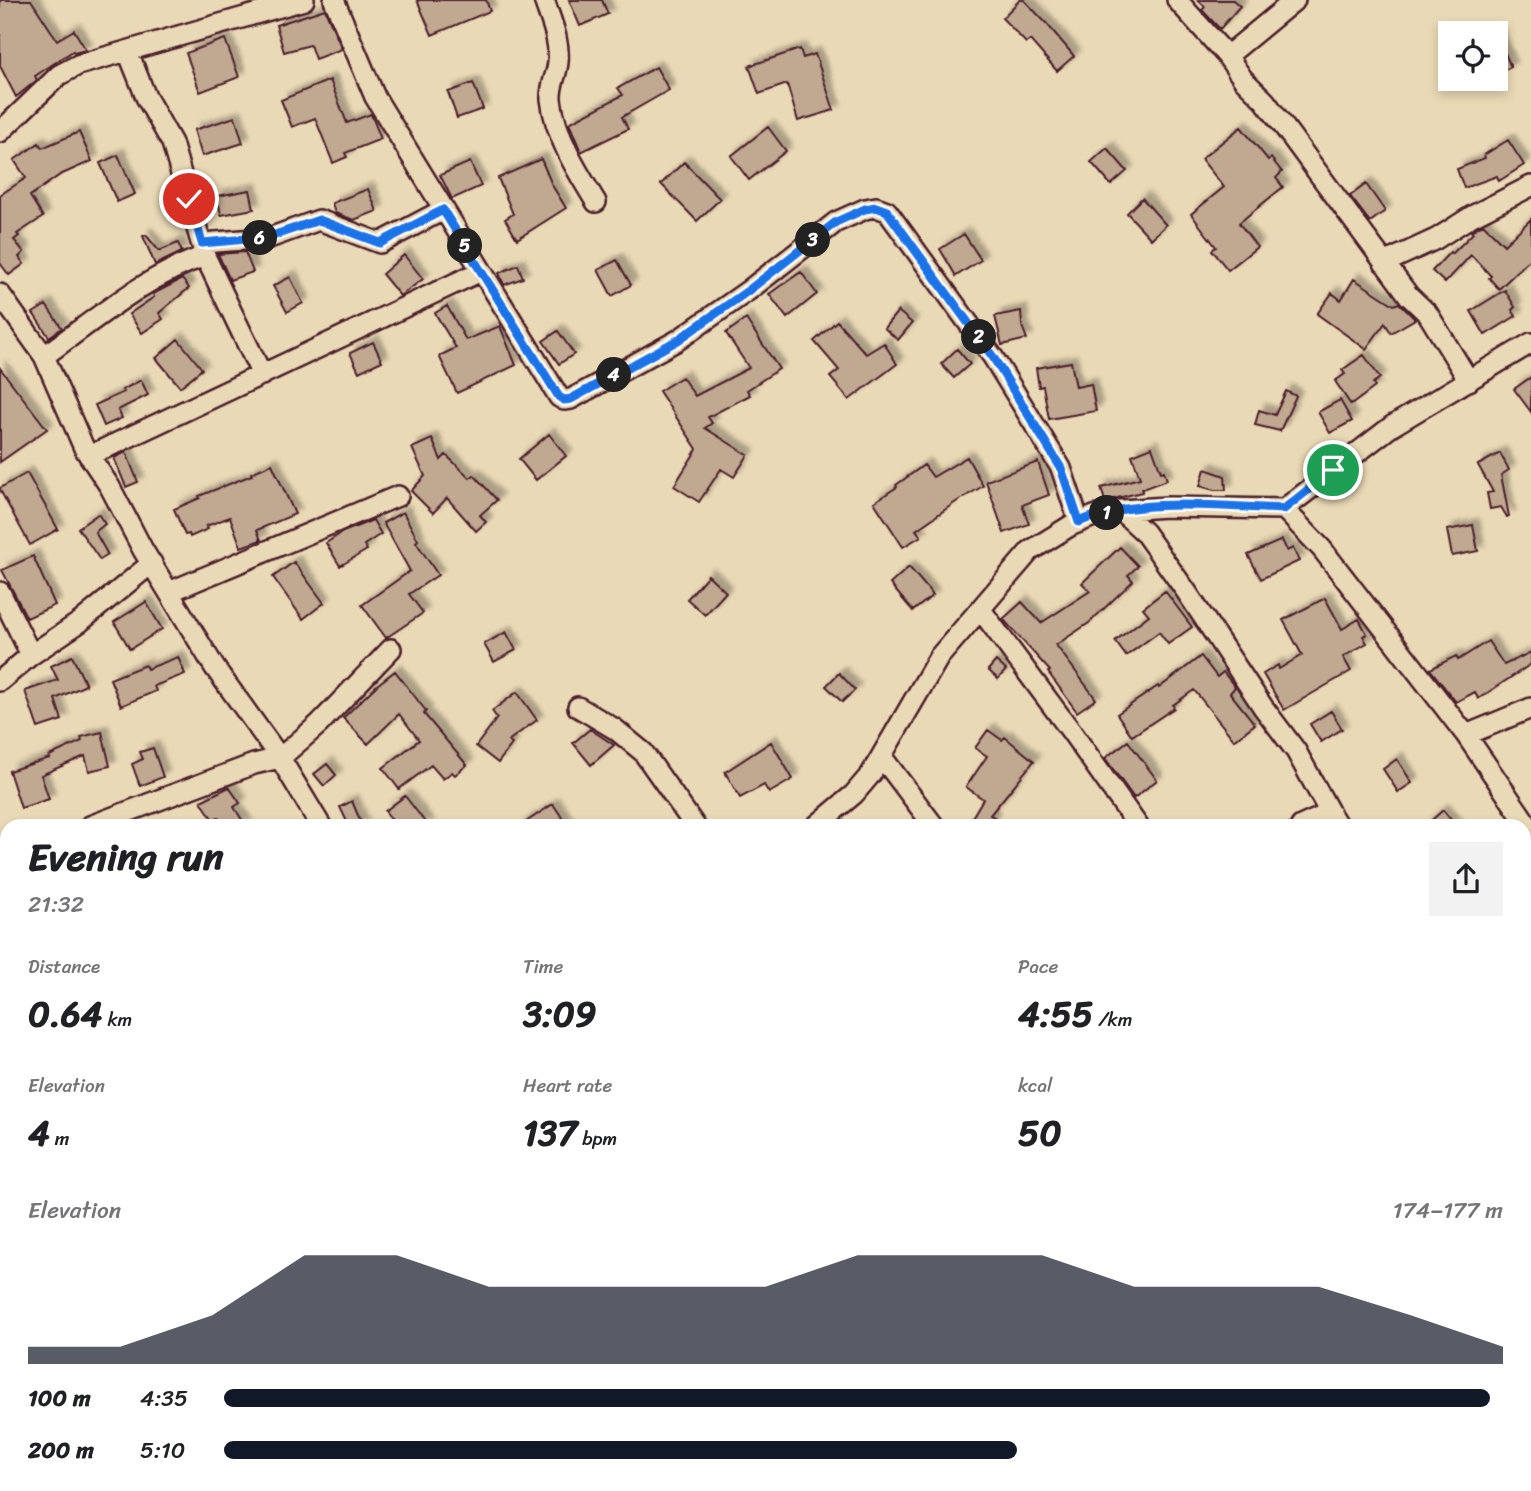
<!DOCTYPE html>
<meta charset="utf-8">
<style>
body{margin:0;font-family:Sriracha,sans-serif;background:#f2f2f2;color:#202124;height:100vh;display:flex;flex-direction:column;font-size:26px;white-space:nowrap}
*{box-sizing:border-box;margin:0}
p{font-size:23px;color:#757577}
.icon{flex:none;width:38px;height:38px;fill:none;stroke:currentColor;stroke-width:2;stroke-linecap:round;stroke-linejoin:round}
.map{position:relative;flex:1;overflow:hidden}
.drawer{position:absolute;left:0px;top:819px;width:1531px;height:672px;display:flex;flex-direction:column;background:#fff;border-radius:21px 21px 0 0;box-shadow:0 4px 10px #0003}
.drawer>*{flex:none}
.buttons{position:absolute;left:1438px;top:21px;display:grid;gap:14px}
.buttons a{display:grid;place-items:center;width:70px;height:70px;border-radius:0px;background:#fff;box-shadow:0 4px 10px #0003;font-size:35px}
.pin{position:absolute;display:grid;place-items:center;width:60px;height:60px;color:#fff;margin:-30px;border:4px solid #fff;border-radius:50%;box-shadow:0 2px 7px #0007}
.km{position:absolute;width:35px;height:35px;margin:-18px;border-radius:50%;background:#222;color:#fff;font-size:19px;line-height:35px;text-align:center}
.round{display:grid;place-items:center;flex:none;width:74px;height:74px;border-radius:0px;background:#f2f2f2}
.overview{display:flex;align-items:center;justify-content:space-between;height:119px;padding:0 28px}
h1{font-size:38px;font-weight:700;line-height:52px}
.stats{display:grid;grid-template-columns:repeat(3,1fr);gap:10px;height:119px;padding:7px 28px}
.stats div{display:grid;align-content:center}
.stats b{font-size:35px;font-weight:700}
.stats small{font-size:19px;font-weight:400}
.stats p{font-size:19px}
.chart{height:196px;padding:14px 28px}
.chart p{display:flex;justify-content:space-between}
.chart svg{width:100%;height:126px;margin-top:7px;fill:#111827;opacity:.7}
ul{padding:0 28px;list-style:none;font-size:23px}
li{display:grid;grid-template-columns:112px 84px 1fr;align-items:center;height:52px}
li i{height:18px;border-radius:9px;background:#111827}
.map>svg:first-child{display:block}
</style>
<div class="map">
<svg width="1531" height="1491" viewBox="0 0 1531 1491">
<defs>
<filter id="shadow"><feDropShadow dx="6" dy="-6" stdDeviation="2" flood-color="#0004"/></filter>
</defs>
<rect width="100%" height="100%" fill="#ead9b6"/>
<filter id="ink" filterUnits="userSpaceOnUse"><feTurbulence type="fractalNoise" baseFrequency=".0143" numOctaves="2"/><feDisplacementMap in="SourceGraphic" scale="14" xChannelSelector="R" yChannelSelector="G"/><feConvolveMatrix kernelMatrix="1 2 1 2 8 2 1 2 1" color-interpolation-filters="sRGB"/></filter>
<g filter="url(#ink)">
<path fill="#c0a891" stroke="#4a1f2b" stroke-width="2" filter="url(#shadow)" d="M0,0H31L57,40L74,30L86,50L74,53L73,51L35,76L37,80L16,97L0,66Z
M417,0H486L490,11L432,35Z
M569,0H602L608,14L580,26Z
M1020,0H1024L1047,24L1074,56L1057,71L1030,40L1026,43L1002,18Z
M1198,0H1233L1240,6L1220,29L1202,10L1205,7Z
M325,9L342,49L315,59L310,45L284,52L276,25Z
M1496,33L1511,67L1496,74Z
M225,39L239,77L200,92L186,53Z
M800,49L803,58L815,54L834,110L798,121L787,84L759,94L749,66Z
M656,67L669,90L622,117L628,129L581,152L569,123L623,95L618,88Z
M330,80L347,123L371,114L381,139L345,153L347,157L333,163L315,118L292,127L281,100Z
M473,83L483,109L457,118L448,92Z
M235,117L243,143L202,156L194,130Z
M768,127L786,151L749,180L731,156Z
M1241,127L1268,160L1271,158L1282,172L1276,178L1283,187L1239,223L1257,247L1228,270L1212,250L1216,247L1191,214L1224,187L1201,159Z
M79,132L92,161L60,175L30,196L43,217L17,234L19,236L14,240L24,252L19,257L24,264L9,275L0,263V195L26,178L14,160L39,143L42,148Z
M1508,140L1524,165L1499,181L1497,176L1464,188L1457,169L1485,158L1484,155Z
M1107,148L1127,171L1111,185L1091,162Z
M118,155L135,194L117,202L100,163Z
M541,159L552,185L566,208L517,239L505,219L513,214L498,178Z
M470,162L481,186L452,199L440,175Z
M684,162L720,199L697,221L661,184Z
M1366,184L1385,211L1370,222L1350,196Z
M368,189L377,211L354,220L335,213L332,203Z
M250,190L254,209L221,215L217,196Z
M1142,198L1166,225L1151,239L1127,213Z
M1531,219V258L1499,289L1489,278L1491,276L1471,255L1445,283L1432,271L1450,252L1452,254L1473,233L1471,231L1478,227L1483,224L1504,245Z
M964,234L981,260L956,276L940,249Z
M146,235L159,251L178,243L182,252L155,265L143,236Z
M245,252L253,272L230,280L218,254Z
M404,255L423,279L400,296L382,274Z
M617,260L631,285L612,296L598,270Z
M518,265L523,278L504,285L499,273Z
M801,272L817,294L787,318L769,294Z
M290,277L303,303L287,312L273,286Z
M182,279L189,288L159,313L163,319L142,333L129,314L154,297L153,294Z
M1354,279L1394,305L1399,303L1415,319L1391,333L1385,323L1366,349L1317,314L1332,293L1341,300Z
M1505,290L1515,307L1512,310L1516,316L1485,335L1471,311Z
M46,305L62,328L49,337L33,313Z
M447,306L466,340L500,326L516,365L457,393L439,356L456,348L435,313Z
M898,311L912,323L898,340L884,328Z
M1021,311L1022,326L1027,339L1002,345L995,316Z
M746,319L779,369L747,390L750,395L708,417L712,423L705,428L748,455L734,477L721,469L699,502L674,486L697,449L659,391L682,377L695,396L749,368L726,333Z
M837,321L866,354L884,343L897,364L849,400L830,377L839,370L814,341Z
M558,331L574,354L559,364L543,341Z
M178,339L202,369L180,387L156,358Z
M373,342L382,361L359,372L350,353Z
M957,349L970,364L954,378L941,364Z
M1364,355L1380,378L1373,383L1375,387L1351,405L1335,381L1345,374L1342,370Z
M1071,362L1076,387L1091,384L1096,411L1049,419L1043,386L1039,387L1036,368Z
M0,368L47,429L0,462Z
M1531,377V412L1514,389Z
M141,380L148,395L118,410L122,418L104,426L95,405L124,392L122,390Z
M1286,391L1296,396L1280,431L1255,425L1259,410L1275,415Z
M1340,400L1352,421L1330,433L1318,412Z
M549,434L566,456L536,480L519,459Z
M432,439L441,460L446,455L470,478L474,475L497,500L480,515L486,522L476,531L447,498L433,513L411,491L425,476L412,448Z
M1152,447L1161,472L1164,471L1167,480L1142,489V492L1105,501L1101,488L1140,478L1132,455Z
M126,452L138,482L126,487L114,458Z
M1500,453L1509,470L1501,475L1509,516L1507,517L1501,507L1490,509L1487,493L1493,492L1478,465Z
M967,457L983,486L956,502L916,530L921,536L903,547L874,502L897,487L896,485L924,465L933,477Z
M1038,462L1049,495L1022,505L1029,524L1004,533L986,481Z
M272,464L295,514L257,530L261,540L241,547L230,517L206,526L208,529L190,537L189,534L185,535L174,509L200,498L199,496L252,475L251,473Z
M1205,469L1225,476L1226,490H1214L1200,486Z
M27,473L58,529L30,545L0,490V488Z
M403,512L418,540L416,542L438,575L409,594L423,613L386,638L362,605L410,571L383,523Z
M98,514L105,524L95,532L108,555L100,560L78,528Z
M373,520L381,534L364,545L367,550L340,566L326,543L343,532Z
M1473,525L1478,551L1452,556L1447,530Z
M1282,540L1287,551L1293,548L1299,561L1261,579L1248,555Z
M1120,547L1138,566L1128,575L1133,581L1089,623L1056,645L1096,699L1077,712L1048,672L1050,671L1003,619L1022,602L1041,623L1090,591L1082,583Z
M33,556L55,605L27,618L2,570Z
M294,562L324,603L303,619L273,577Z
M909,567L933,595L913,611L890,584Z
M708,575L726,592L705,615L687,599Z
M1165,591L1192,627L1168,644L1159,632L1126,656L1115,641L1149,615L1143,608Z
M1325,598L1342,629L1359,619L1367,634L1363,636L1367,643L1343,657L1351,671L1284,710L1263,674L1278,665L1279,669L1302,655L1283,620Z
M146,602L162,629L130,649L114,622Z
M506,632L516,650L494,662L484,644Z
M1488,641L1504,665L1531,652V664L1478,699L1475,692L1456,702L1430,669L1456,656L1458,660Z
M72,656L86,685L55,699L62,720L38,728L25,691L58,680L51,666Z
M1201,656L1217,677L1223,672L1235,687L1230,693L1255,724L1234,740L1194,690L1173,705L1174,708L1132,736L1117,714L1158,686L1159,688Z
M178,657L185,674L154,686L156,691L121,706L110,679L145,665L147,669Z
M996,661L1006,670L998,679L988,670Z
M395,671L426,711L424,714L467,765L455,775L452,772L443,779L431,765L399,789L383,768L419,740L399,714L368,744L343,718L377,685Z
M839,673L855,690L842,702L826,686Z
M517,692L537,720L508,741L512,744L498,763L476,746L497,718L492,711Z
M1331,711L1342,729L1321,742L1310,724Z
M590,729L614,745L591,765L573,743Z
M988,730L1002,740L1005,737L1034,761L990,815L994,817L989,826H967L983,799L966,787L987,756L975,748Z
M102,732L110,766L89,771L85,756L41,775L49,799L21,808L9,771L50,758L49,756L82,741L81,737Z
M1128,741L1157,780L1134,798L1105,758Z
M771,742L793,779L769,793L764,785L740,798L725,772Z
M153,748L163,777L140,786L132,764L143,759L140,752Z
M1397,759L1412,783L1398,792L1383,769Z
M327,764L336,775L324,786L314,774Z
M229,787L240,803L234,807L246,826H224L218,817L213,820L201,801Z
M405,796L428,826H397L385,811Z
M352,801L357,813L363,826H349L340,807Z
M553,804L568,826H520Z
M1443,810L1456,826H1425Z"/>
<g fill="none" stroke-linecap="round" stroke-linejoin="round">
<g stroke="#4a1f2b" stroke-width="24">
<path id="street" d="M334,0L375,97L559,397L564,400L571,399L678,340L749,290L836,222L865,209L876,207L887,211L993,357L1061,468L1079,522
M544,0C551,21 560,40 558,62C557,75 550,85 551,99C555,136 577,171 596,202
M1177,0L1227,56L1243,79L1265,101L1409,296L1428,314L1469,381
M128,52L146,97L172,143L205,256L262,375
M1227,56L1295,0
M0,132L59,75L78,65L304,0
M202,243L269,238L319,220L380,243L443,210
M1384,263L1436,239L1472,216L1531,186
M0,294L44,356L84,448L110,487L143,550L215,668L280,758L321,826
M44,356C95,320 145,276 205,256
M89,456L481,271
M1284,509L1322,549L1466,735L1531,708
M1120,510L1144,532L1186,591L1263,707L1296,751L1330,813
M0,592L31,655
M169,592L398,496
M981,610L1071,731L1138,826
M0,681L31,655L80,622L152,563
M578,707L615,729L643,752L695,826
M1466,735L1531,830
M882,757L934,826
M90,826L254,764L280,758L319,724L391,649
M816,826L854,794L871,774L939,657L1030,551L1070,526L1094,516L1120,510L1167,507L1284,509L1392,426L1531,343
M1301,826L1330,813L1338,826
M0,861L7,859
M0,1039L7,1053
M0,1186L7,1191
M0,1403L7,1413
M220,1484V1491
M723,1484L728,1491
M992,1491L1015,1484"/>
</g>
<use href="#street" stroke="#ead9b6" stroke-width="19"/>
</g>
</g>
<g fill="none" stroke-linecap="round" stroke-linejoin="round" filter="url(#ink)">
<g stroke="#fff" stroke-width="14">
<path id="route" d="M189,199L202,243L269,237L319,220L380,243L443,210L559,397L564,400L571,399L678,340L749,290L836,222L865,209L876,207L887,211L993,357L1061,468L1079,522C1138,496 1220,507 1284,509L1333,470"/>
</g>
<use href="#route" stroke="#1a73e8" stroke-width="9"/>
</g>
</svg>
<div class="buttons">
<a><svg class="icon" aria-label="locate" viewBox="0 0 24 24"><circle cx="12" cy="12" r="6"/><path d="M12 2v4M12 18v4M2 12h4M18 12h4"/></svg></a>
</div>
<div class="pin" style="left:1333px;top:470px;background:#1e9e55"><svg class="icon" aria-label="arrive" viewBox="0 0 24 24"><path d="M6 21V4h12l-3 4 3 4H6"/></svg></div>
<div class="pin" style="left:189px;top:199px;background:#d93025"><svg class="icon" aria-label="check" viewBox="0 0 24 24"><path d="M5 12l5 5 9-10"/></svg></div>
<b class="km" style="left:1107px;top:513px">1</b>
<b class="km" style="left:979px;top:337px">2</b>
<b class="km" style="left:813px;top:240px">3</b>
<b class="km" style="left:614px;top:375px">4</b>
<b class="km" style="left:465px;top:246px">5</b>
<b class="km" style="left:260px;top:238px">6</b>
<section class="drawer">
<div class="overview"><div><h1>Evening run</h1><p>21:32</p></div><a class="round"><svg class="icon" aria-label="share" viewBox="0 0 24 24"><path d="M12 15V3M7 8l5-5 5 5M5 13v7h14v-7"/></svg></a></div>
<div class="stats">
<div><p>Distance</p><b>0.64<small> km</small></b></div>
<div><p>Time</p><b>3:09</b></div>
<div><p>Pace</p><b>4:55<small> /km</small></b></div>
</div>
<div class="stats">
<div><p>Elevation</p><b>4<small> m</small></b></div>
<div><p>Heart rate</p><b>137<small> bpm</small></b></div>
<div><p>kcal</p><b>50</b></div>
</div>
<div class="chart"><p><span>Elevation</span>174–177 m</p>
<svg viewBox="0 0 160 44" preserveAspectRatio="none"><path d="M0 44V38L10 38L20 27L30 6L40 6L50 17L60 17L70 17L80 17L90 6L100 6L110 6L120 17L130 17L140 17L150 27L160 38V44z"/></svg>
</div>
<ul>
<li><b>100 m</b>4:35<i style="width:99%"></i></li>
<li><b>200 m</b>5:10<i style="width:62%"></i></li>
</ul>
</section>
</div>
